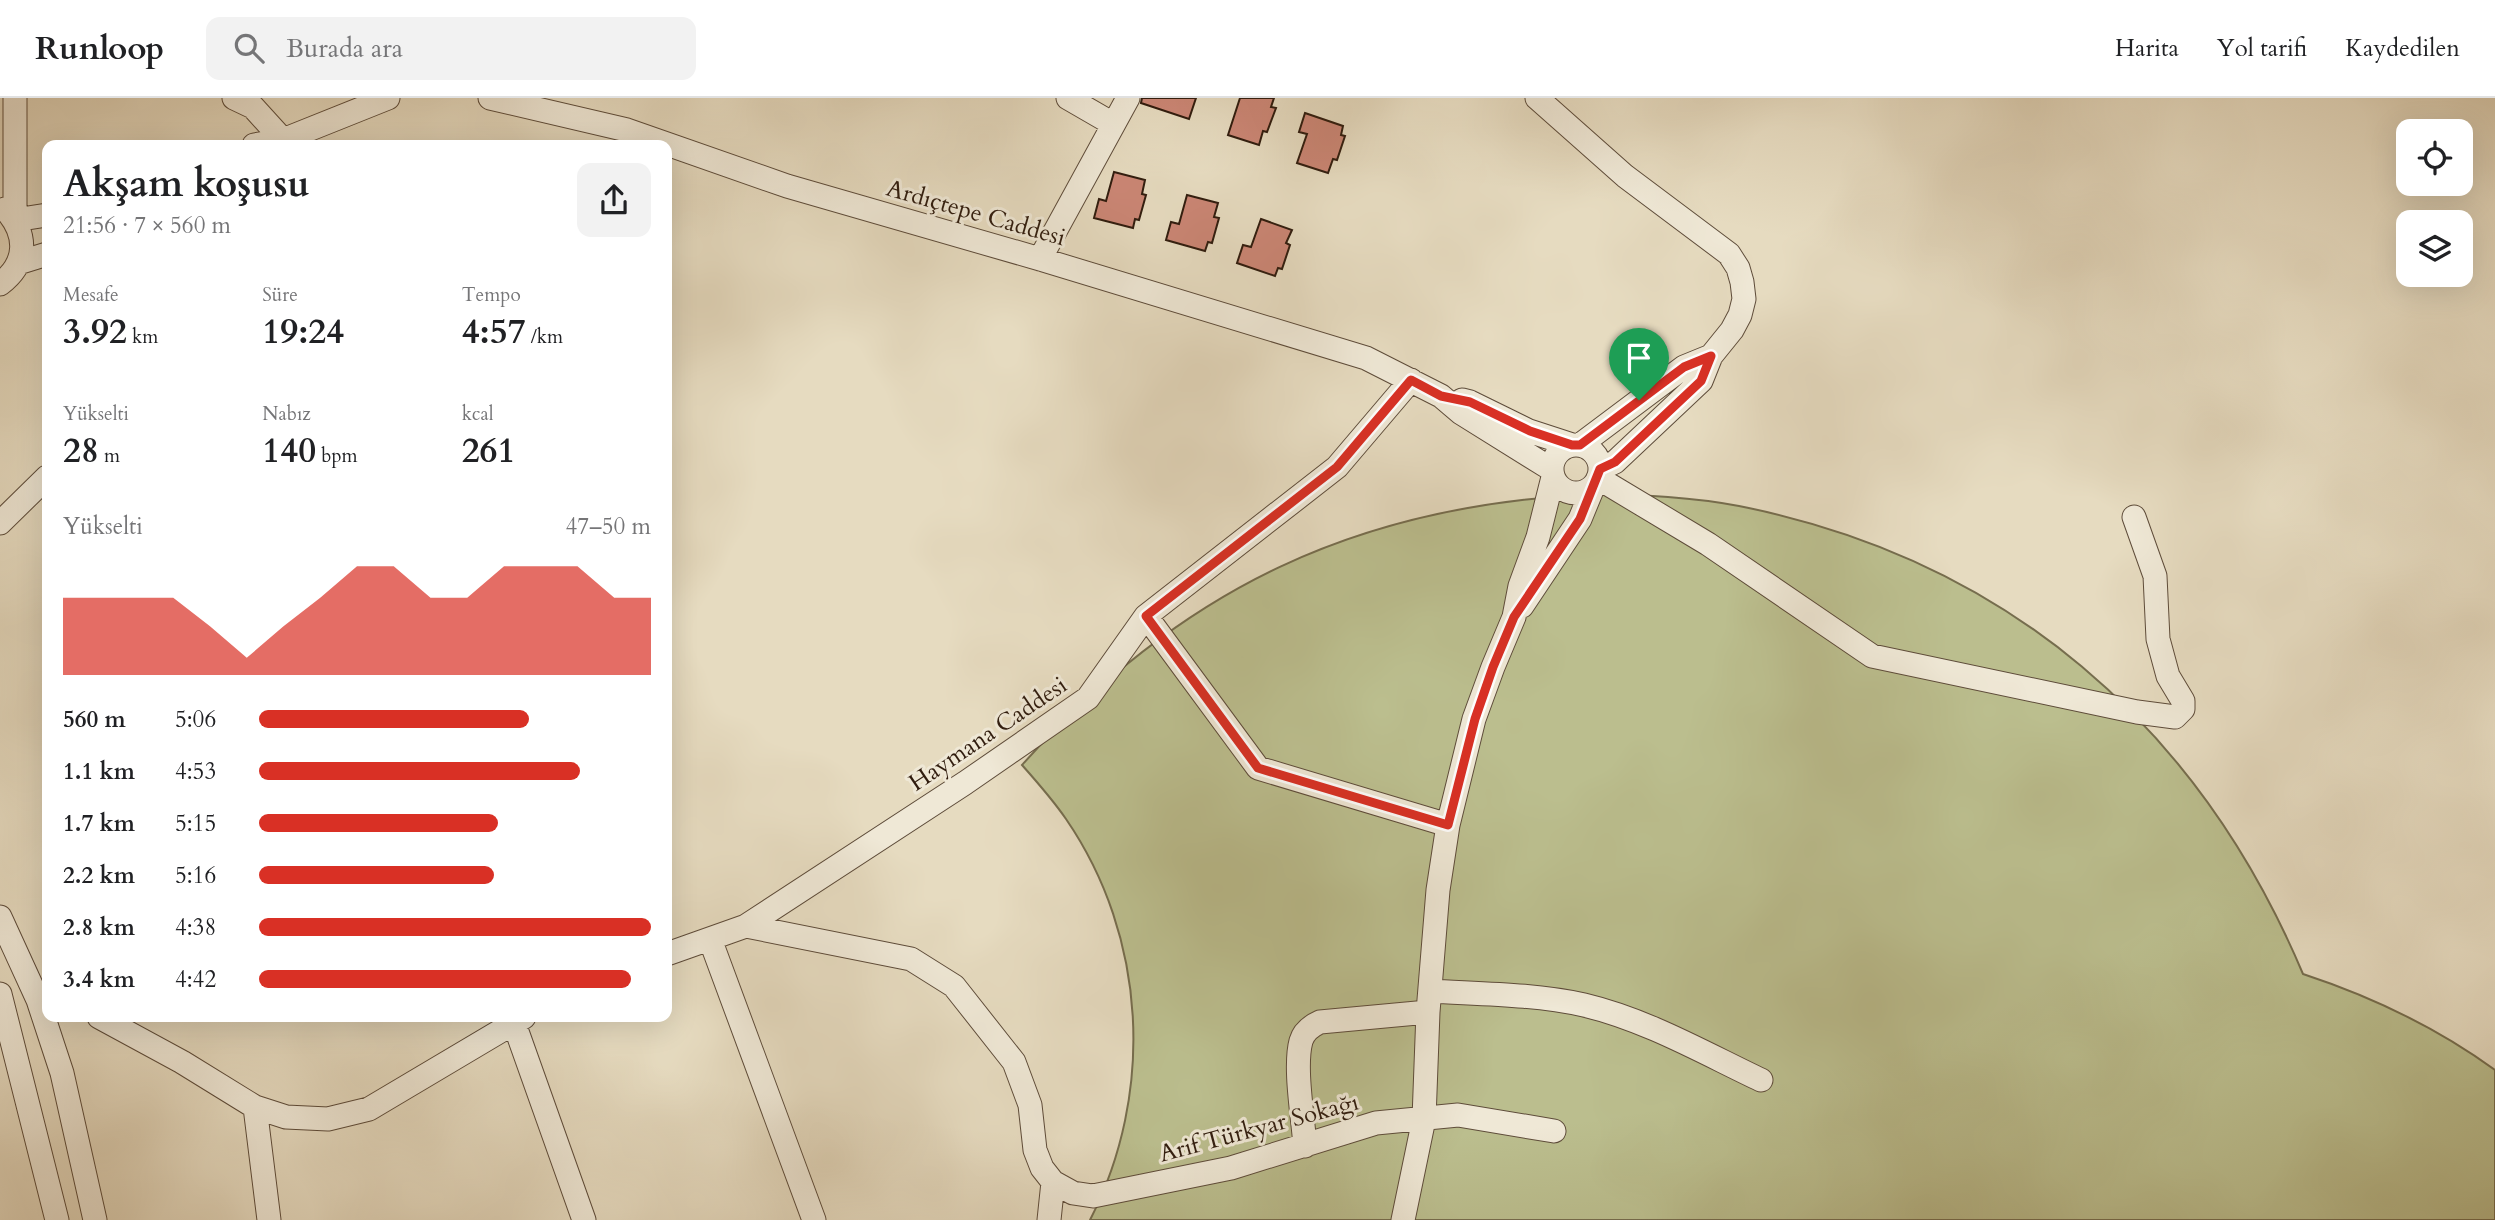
<!DOCTYPE html>
<html lang="tr">
<meta charset="utf-8">
<style>
body{margin:0;font-family:Cardo,serif;background:#f2f2f2;color:#202124;height:100vh;display:flex;flex-direction:column;font-size:26px;white-space:nowrap}
*{box-sizing:border-box;margin:0}
p{font-size:23px;color:#757577}
.icon{flex:none;width:38px;height:38px;fill:none;stroke:currentColor;stroke-width:2;stroke-linecap:round;stroke-linejoin:round}
.map{position:relative;flex:1;overflow:hidden}
.sheet{position:absolute;left:42px;top:42px;width:630px;height:882px;display:flex;flex-direction:column;background:#fff;border-radius:14px;box-shadow:0 7px 28px #0002}
.sheet>*{flex:none}
.controls{position:absolute;left:2396px;top:21px;display:grid;gap:14px}
.controls a{display:grid;place-items:center;width:77px;height:77px;border-radius:14px;background:#fff;box-shadow:0 7px 28px #0002;font-size:35px}
.pin{position:absolute;display:grid;place-items:center;width:60px;height:60px;color:#fff;margin:-72px -30px;border-radius:50% 50% 50% 0;rotate:-45deg;box-shadow:0 0 7px #0007}
.pin .icon{rotate:45deg}
.round{display:grid;place-items:center;flex:none;width:74px;height:74px;border-radius:14px;background:#f2f2f2}
.headline{display:flex;align-items:center;justify-content:space-between;height:119px;padding:0 21px}
h1{font-size:38px;font-weight:600;line-height:52px}
.figures{display:grid;grid-template-columns:repeat(3,1fr);gap:10px;height:119px;padding:7px 21px}
.figures div{display:grid;align-content:center}
.figures b{font-size:35px;font-weight:600}
.figures small{font-size:19px;font-weight:400}
.figures p{font-size:19px}
.chart{height:196px;padding:14px 21px}
.chart p{display:flex;justify-content:space-between}
.chart svg{width:100%;height:126px;margin-top:7px;fill:#d93025;opacity:.7}
ul{padding:0 21px;list-style:none;font-size:23px}
li{display:grid;grid-template-columns:112px 84px 1fr;align-items:center;height:52px}
li i{height:18px;border-radius:9px;background:#d93025}
header{display:flex;align-items:center;gap:42px;box-sizing:border-box;height:98px;padding:0 35px;background:#fff;border-bottom:2px solid #e0e0e0}
header strong{font-size:33px}
nav{display:flex;gap:38px;margin-inline-start:auto;font-size:24px}
.search{width:490px;height:63px;background:#f2f2f2;display:flex;align-items:center;gap:18px;box-sizing:border-box;padding:0 24px;border-radius:14px;color:#757577;font-size:26px}
.map>svg:first-child{display:block}
</style>
<header>
<strong>Runloop</strong>
<div class="search"><svg class="icon" aria-label="search" viewBox="0 0 24 24"><circle cx="10" cy="10" r="6"/><path d="M15 15l6 6"/></svg>Burada ara</div>
<nav><a>Harita</a><a>Yol tarifi</a><a>Kaydedilen</a></nav>
</header>
<div class="map">
<svg width="2495" height="1122" viewBox="0 0 2495 1122">
<rect width="100%" height="100%" fill="#e6dbc0"/>
<filter id="stains"><feTurbulence type="fractalNoise" baseFrequency=".00286" numOctaves="4"/><feColorMatrix values="0 0 0 0 .2 0 0 0 0 .09 0 0 0 0 .02 0 0 0 .5 -.17"/></filter>
<radialGradient id="worn" r=".72"><stop offset=".6" stop-color="#630" stop-opacity="0"/><stop offset="1" stop-color="#630" stop-opacity=".3"/></radialGradient>
<path fill="#bbbe8e" stroke="#766d4e" stroke-width="2" d="M1597,396C1644,397 1692,399 1739,408C2006,461 2198,627 2303,876C2373,899 2436,929 2495,972V1122H1090C1155,995 1147,839 1066,721C1053,702 1038,685 1022,667C1181,490 1359,406 1597,396Z"/>
<path fill="#cb8675" stroke="#301c0e" stroke-width="2" d="M1142,0H1196L1189,21L1141,5Z
M1240,0H1274L1271,9L1276,10L1267,34L1263,33L1259,47L1228,37Z
M1305,15L1343,28L1341,37L1345,38L1337,62L1333,61L1328,75L1297,65L1307,36L1299,34Z
M1114,74L1145,82L1142,96L1146,97L1139,122L1135,121L1133,130L1094,120L1099,101L1106,103Z
M1187,97L1218,105L1214,119L1219,120L1212,145L1208,144L1205,153L1166,142L1171,124L1179,126Z
M1261,121L1292,132L1286,145L1290,147L1282,171L1278,170L1275,178L1237,165L1243,147L1251,149Z"/>
<g fill="none" stroke-linecap="round" stroke-linejoin="round">
<g stroke="#5e4c3a" stroke-width="25">
<path id="minor" d="M15,0V122L47,117
M234,0L253,9L283,42L388,0
M490,0L627,32L787,88L1040,161L1366,260L1441,298L1461,315L1551,371
M1068,0L1113,26
M1537,0L1625,78L1729,156L1738,170L1742,184L1744,201L1740,217L1732,232L1711,258L1701,283L1615,364L1600,371
M254,47L283,42L274,47
M1040,161L1128,0
M18,165L47,156
M0,186C28,165 28,136 5,111
M1462,302L1470,304L1529,333L1572,347
M1552 371a24 24 0 1 1 48 0a24 24 0 1 1-48 0Z
M1580,347L1684,269L1711,258
M1598,380L1708,446L1872,558L2137,614L2175,619L2183,611V603L2168,578L2158,541L2155,478L2134,419
M0,425L47,379
M1522,508L1580,421L1594,387
M1146,518L1258,670L1448,727
M0,819L38,902L62,975L95,1122
M746,828L911,861L954,888L1014,964L1030,1007L1035,1052L1042,1070L1053,1084L1073,1095L1093,1098L1231,1070L1376,1025L1458,1017L1554,1033
M710,841L814,1122
M667,856L746,828L965,685L1088,600L1146,518L1337,369L1411,282
M1430,893C1481,896 1534,896 1584,907C1647,922 1704,955 1761,982
M0,896L57,1122
M99,919L182,964L255,1009L286,1019L328,1021L369,1011L524,919
M514,925L584,1122
M255,1009L269,1122
M1305,1048C1303,1019 1294,969 1301,943C1304,933 1311,928 1320,924L1428,914
M1049,1122L1053,1084
M1403,1122L1424,1021L1428,914L1438,792L1448,727L1474,621L1493,569L1514,519L1520,488L1538,439L1553,379"/>
</g>
<use href="#minor" stroke="#efe8d6" stroke-width="23"/>
</g>
<g fill="none" stroke-linecap="round" stroke-linejoin="round">
<g stroke="#fff" stroke-width="14">
<path id="route" d="M1711,258L1701,283L1615,364L1600,371L1580,421L1514,519L1493,569L1475,621L1448,727L1258,670L1146,518L1337,369L1411,282L1441,298L1470,304L1530,333L1572,347H1580L1684,269Z"/>
</g>
<use href="#route" stroke="#d93025" stroke-width="9"/>
</g>
<g text-anchor="middle" dominant-baseline="central" stroke-width="6" stroke-linejoin="round" paint-order="stroke">
<g font-size="24" fill="#301c0e" stroke="#efe8d6">
<text transform="translate(976 115) rotate(16)">Ardıçtepe Caddesi</text>
<text transform="translate(988 636) rotate(-34)">Haymana Caddesi</text>
<text transform="translate(1259 1030) rotate(-15)">Arif Türkyar Sokağı</text>
</g>
</g>
<rect width="100%" height="100%" filter="url(#stains)"/>
<rect width="100%" height="100%" fill="url(#worn)"/>
</svg>
<div class="controls">
<a><svg class="icon" aria-label="locate" viewBox="0 0 24 24"><circle cx="12" cy="12" r="6"/><path d="M12 2v4M12 18v4M2 12h4M18 12h4"/></svg></a>
<a><svg class="icon" aria-label="layers" viewBox="0 0 24 24"><path d="M12 4l9 5-9 5-9-5zM3 14l9 5 9-5"/></svg></a>
</div>
<div class="pin" style="left:1639px;top:302px;background:#1e9e55"><svg class="icon" aria-label="arrive" viewBox="0 0 24 24"><path d="M6 21V4h12l-3 4 3 4H6"/></svg></div>
<section class="sheet">
<div class="headline"><div><h1>Akşam koşusu</h1><p>21:56 · 7 × 560 m</p></div><a class="round"><svg class="icon" aria-label="share" viewBox="0 0 24 24"><path d="M12 15V3M7 8l5-5 5 5M5 13v7h14v-7"/></svg></a></div>
<div class="figures">
<div><p>Mesafe</p><b>3.92<small> km</small></b></div>
<div><p>Süre</p><b>19:24</b></div>
<div><p>Tempo</p><b>4:57<small> /km</small></b></div>
</div>
<div class="figures">
<div><p>Yükselti</p><b>28<small> m</small></b></div>
<div><p>Nabız</p><b>140<small> bpm</small></b></div>
<div><p>kcal</p><b>261</b></div>
</div>
<div class="chart"><p><span>Yükselti</span>47–50 m</p>
<svg viewBox="0 0 160 44" preserveAspectRatio="none"><path d="M0 44V17L10 17L20 17L30 17L40 27L50 38L60 27L70 17L80 6L90 6L100 17L110 17L120 6L130 6L140 6L150 17L160 17V44z"/></svg>
</div>
<ul>
<li><b>560 m</b>5:06<i style="width:69%"></i></li>
<li><b>1.1 km</b>4:53<i style="width:82%"></i></li>
<li><b>1.7 km</b>5:15<i style="width:61%"></i></li>
<li><b>2.2 km</b>5:16<i style="width:60%"></i></li>
<li><b>2.8 km</b>4:38<i style="width:100%"></i></li>
<li><b>3.4 km</b>4:42<i style="width:95%"></i></li>
</ul>
</section>
</div>
